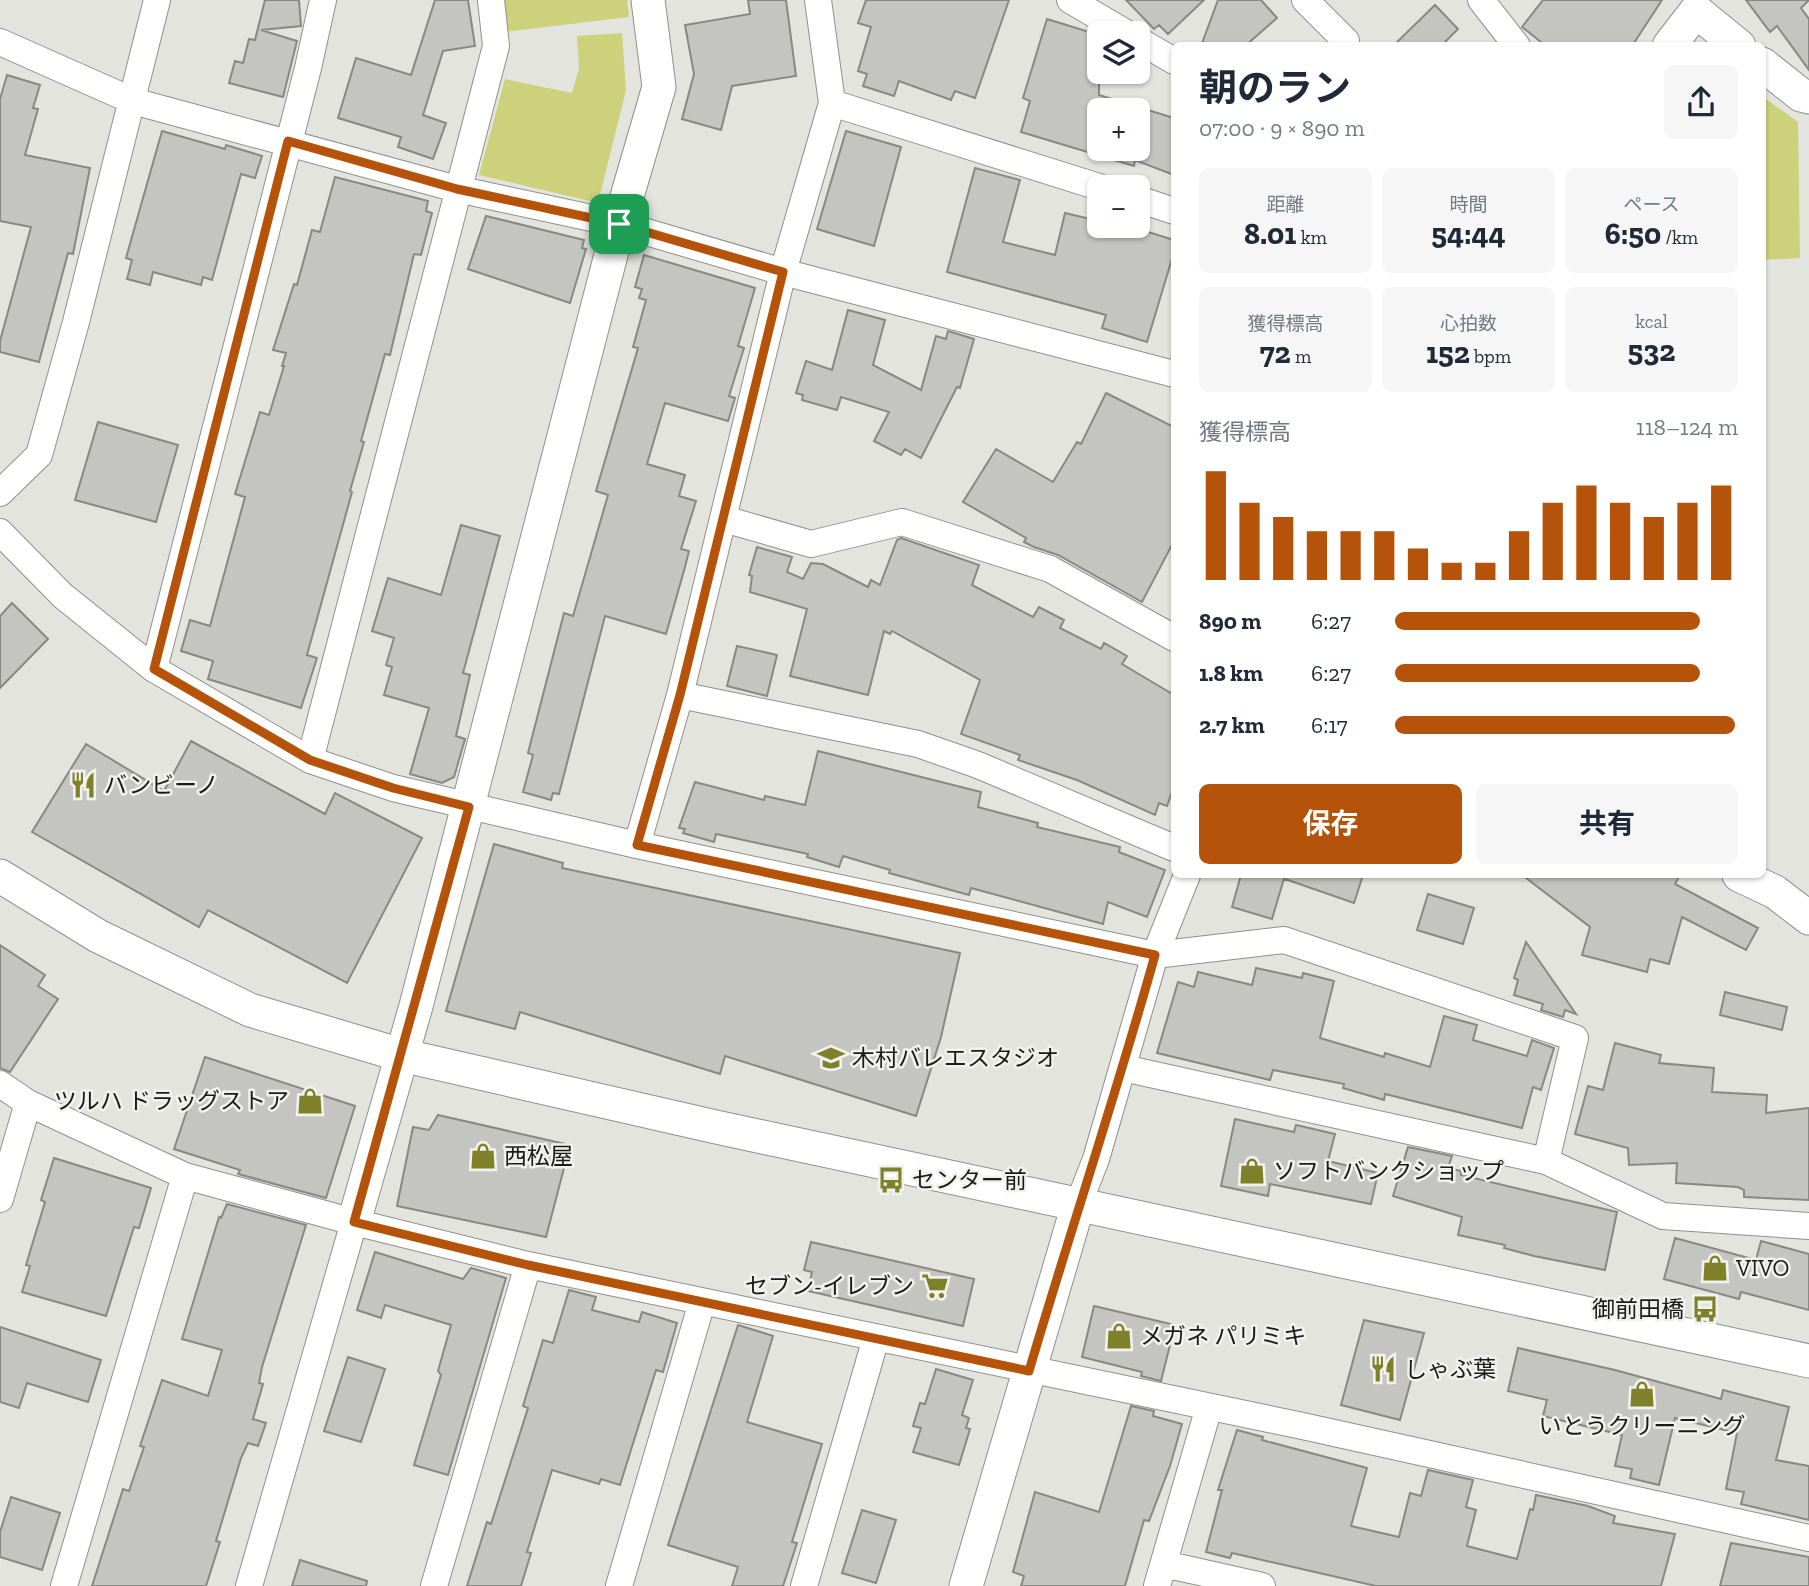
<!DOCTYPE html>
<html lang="ja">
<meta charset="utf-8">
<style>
body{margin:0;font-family:"Zilla Slab","Noto Sans JP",serif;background:#f6f6f7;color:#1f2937;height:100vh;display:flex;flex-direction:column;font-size:26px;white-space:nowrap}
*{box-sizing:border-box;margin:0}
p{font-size:23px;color:#747a83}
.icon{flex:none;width:38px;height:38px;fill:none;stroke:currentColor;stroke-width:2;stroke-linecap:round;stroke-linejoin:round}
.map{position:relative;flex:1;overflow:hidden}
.panel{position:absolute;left:1171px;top:42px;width:595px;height:836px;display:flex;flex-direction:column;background:#fff;border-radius:10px;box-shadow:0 2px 5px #0004}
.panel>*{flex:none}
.buttons{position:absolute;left:1087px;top:21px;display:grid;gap:14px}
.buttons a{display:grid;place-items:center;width:63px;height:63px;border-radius:10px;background:#fff;box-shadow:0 2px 5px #0004;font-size:35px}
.pin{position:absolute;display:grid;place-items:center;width:60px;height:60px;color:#fff;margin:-30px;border-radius:14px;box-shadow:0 4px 10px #0006}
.round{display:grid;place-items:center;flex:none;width:74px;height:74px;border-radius:10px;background:#f6f6f7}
.headline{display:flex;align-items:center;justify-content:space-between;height:119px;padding:0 28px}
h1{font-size:38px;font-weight:700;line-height:52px}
.stats{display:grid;grid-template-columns:repeat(3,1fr);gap:10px;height:119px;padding:7px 28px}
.stats div{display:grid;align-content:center;border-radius:10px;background:#f6f6f7;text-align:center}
.stats b{font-size:30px;font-weight:700}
.stats small{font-size:19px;font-weight:400}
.stats p{font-size:19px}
.chart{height:196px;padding:14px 28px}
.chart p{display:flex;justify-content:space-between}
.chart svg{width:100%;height:126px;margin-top:7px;stroke:#b45309;stroke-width:6}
.cta{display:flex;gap:14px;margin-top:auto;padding:14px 28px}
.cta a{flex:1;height:80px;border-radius:10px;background:#b45309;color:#fff;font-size:28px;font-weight:700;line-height:80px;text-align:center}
.cta a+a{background:#f6f6f7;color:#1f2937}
ul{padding:0 28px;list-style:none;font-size:23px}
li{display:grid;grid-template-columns:112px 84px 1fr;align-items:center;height:52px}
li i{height:18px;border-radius:9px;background:#b45309}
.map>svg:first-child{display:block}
</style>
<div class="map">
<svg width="1809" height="1586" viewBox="0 0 1809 1586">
<rect width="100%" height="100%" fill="#e4e4df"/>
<path fill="#cdd17b" d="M501,0H627L629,17L503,32Z
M622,33L626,90L598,203L479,175L505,79L572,93L579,68L577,36Z
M1762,96L1798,122L1800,258L1762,260Z"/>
<path fill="#c4c4c0" stroke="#888984" stroke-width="2" fill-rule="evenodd" d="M265,0H299L301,26L261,30L297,41L283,97L229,83L235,61L243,63L249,39L255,40Z
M435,0H468L475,46L443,51L423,115L446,123L433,159L398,147L401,137L338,118L356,58L411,75Z
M748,0H786L796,76L732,86L721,130L682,119L694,74L685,25L750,14Z
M866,0H1009L975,98L955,91L951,100L899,81L894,96L863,86L867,74L858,71L871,27L858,23Z
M1126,0H1204L1168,34L1159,25L1154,29Z
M1218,0H1261L1277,18L1245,46H1201Z
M1543,0H1662L1632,46H1546L1522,27Z
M1746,0H1809L1801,8L1809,19V70L1777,26L1770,32Z
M1435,5L1458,29L1441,46H1393Z
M1047,19L1099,35V95L1174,118V175L1135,160L1134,166L1021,132L1030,101L1023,98ZM1099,110H1138V149H1099Z
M7,75L40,85L33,108L38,109L25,155L90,168L73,254L68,253L39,362L0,352V341L31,227L0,221V99Z
M162,131L225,149L226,145L262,156L255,178L241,174L212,280L203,277L201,285L153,272L150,285L127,279L132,260L126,258Z
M846,131L901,147L874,246L817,229Z
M975,168L1020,180L1003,242L1055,255L1065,213L1099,221V226L1132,227L1174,240V252L1147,342L1102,328L1106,315L947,272Z
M335,177L428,201L426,211L432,213L421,255L414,254L390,355L385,354L361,441L364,442L350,491L352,492L307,655L317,658L301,708L208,679L213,661L181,651L190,620L210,626L245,497L235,494L260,412L269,415L284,366H282L286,353L273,350L294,284L297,285L312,230L320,232Z
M486,216L584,240L582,248L586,249L570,303L468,269Z
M644,255L755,288L738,346L744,348L729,396L735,398L728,421L665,403L647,464L685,475L679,496L696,501L681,549L689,551L685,567L666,634L605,616L559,794L553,793L551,800L523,792L533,755L528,753L564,613L573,616L608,495L596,491L638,348L633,347L646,300L639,298L642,289L635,287Z
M848,310L885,320L873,365L921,390L936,336L946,339L948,331L974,339L960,388L957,387L921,458L905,449L901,455L874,441L889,412L841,397L837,410L802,400L803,395L796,393L806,361L832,370Z
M1106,393L1174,427V541L1142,602L1058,555L1034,547L1024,542L1026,538L963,502L996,449L1053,482L1077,442L1081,444Z
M98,422L178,445L156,522L75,500Z
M461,525L500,536L463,673L470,675L456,736L465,739L454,777L442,783L410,774L429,708L384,695L392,667L386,665L394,638L372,631L388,578L441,595Z
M901,538L979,565L972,585L1033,617L1039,607L1064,620L1060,628L1101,649L1104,643L1127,656L1122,664L1174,695V786L1167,806L1159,803L1155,815L1077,780L1018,760L1020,755L961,734L980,680L892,631L890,634L884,631L868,695L790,676L807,609L750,592L752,576L749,575L757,547L792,557L787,572L803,579L811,563L823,564L868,587L871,580L880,585L897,540Z
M12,603L48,639L0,688V616Z
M737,646L777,655L767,696L727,686Z
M191,741L325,814L335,793L422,838L347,983L208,910L199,927L32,832L86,744L164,791Z
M818,751L981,792L978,807L1038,823L1037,827L1120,847L1119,852L1165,870L1147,917L1108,902L1103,924L971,888L969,895L889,873L890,870L843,856L839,867L807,857L808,854L716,834L714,842L683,833L685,829L679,828L695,782L764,800L765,796L805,805Z
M494,844L563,863L562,868L960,953L941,1037L916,1116L725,1056L720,1074L520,1012L515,1029L446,1011Z
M1241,875H1285L1272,919L1232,907Z
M1286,875H1363L1354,903L1285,879Z
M1522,875H1680L1675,884L1758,928L1746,950L1682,917L1669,964L1650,959L1647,972L1582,955L1590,927Z
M1428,894L1474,908L1463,944L1417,930Z
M1526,942L1565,998L1576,1014L1565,1010L1563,1017L1541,1010L1543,1004L1514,995L1518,980L1514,978Z
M0,945L45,975L38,986L58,999L10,1072L0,1068Z
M1256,968L1302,978L1303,973L1334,981L1320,1038L1384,1057L1385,1053L1430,1067L1444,1016L1477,1025L1473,1040L1527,1056L1532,1040L1554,1048L1541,1090L1533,1087L1522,1128L1385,1094L1384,1100L1343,1088L1344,1084L1273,1070L1270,1080L1157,1053L1178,982L1194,987L1198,972L1252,985Z
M1725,992L1787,1007L1782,1030L1720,1015Z
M1615,1043L1661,1055L1659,1063L1714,1068L1712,1092L1767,1095L1766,1113L1809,1108V1200L1744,1197V1190L1738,1187L1676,1183L1677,1163L1629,1165L1628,1148L1575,1134L1588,1086L1603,1090Z
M205,1057L355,1106L326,1198L238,1174L240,1170L174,1149Z
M438,1115L570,1145L546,1237L397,1206L413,1127L429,1130Z
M1235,1119L1294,1132L1296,1125L1335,1134L1328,1161L1378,1173L1371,1204L1270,1184L1268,1196L1221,1186Z
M1408,1147L1452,1156L1448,1168L1461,1171V1175L1617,1212L1605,1270L1534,1256L1504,1248L1505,1245L1458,1235L1462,1217L1393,1196Z
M54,1158L151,1188L139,1228L134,1227L106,1316L22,1292L30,1266L26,1265L45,1202L41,1200Z
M227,1204L306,1225L262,1367L259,1383L263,1384L253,1419L266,1423L258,1446L248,1443L241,1458L216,1541L220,1542L206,1586H92L123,1489L129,1491L144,1447L140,1446L162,1380L208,1396L222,1350L182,1339L219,1217L221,1218Z
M1675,1238L1756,1260L1761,1241L1809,1254V1310L1741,1292L1739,1299L1664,1279Z
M811,1242L974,1279L963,1326L808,1291L812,1272L804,1270Z
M375,1252L463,1279L471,1268L506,1278L448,1475L414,1465L441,1375L438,1371L451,1325L385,1305L381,1318L357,1310Z
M569,1290L596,1297L592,1310L639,1322L642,1312L677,1323L663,1372L656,1370L620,1485L601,1479L599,1484L552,1470L527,1552L531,1553L521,1586H467L487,1522L491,1524L528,1408L523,1406L543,1340L553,1343Z
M1094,1306L1175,1325L1161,1381L1141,1376L1142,1372L1082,1357Z
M1364,1320L1424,1333L1400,1420L1341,1405Z
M738,1325L773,1336L747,1422L822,1444L792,1542L797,1543L783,1586H732L738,1567L668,1545Z
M0,1327L101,1360L88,1402L27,1383L19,1408L0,1402Z
M1518,1348L1615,1370L1721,1399L1723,1390L1789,1407L1776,1460L1809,1466V1520L1741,1504L1744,1492L1726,1489L1737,1433L1675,1418L1659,1485L1630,1478L1632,1469L1615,1466L1622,1435L1543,1416L1547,1400L1508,1391Z
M348,1357L385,1369L361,1442L324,1431Z
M936,1369L973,1380L962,1415L969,1418L966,1428L970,1429L959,1465L913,1452L921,1428L913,1426L920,1403L925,1404Z
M1131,1406L1154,1411L1153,1416L1182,1424L1170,1466L1149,1521L1144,1520L1125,1586H1021L1024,1576L1013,1572L1035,1492L1099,1512Z
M1237,1430L1263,1437L1262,1440L1367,1468L1351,1526L1399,1537L1410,1493L1421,1496L1428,1470L1473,1480L1466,1507L1476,1510L1467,1546L1517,1559L1530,1509L1533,1510L1536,1495L1588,1506L1615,1516L1613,1523L1675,1534L1661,1586H1376L1232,1553L1230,1558L1206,1552L1222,1490H1218Z
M11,1497L60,1513L42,1570L0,1557V1532Z
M862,1510L896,1520L876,1583L842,1573Z
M1731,1543L1809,1557V1586H1720Z
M300,1560L367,1581L366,1586H292Z"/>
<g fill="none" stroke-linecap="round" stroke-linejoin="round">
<g stroke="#90918c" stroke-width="28">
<path id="minor" d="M1070,0L1126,33
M1305,0L1346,41L1342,46
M1481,0L1517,46
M1138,40L1174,61
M0,42L133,101L457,189L619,224L783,272L1174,374
M832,103L1099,187
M1138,199L1174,211
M0,493L39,455L76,322L157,0
M724,519L811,544L902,522L1050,569L1174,638
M0,532L63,596L154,669L310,760L393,788L637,845L1155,955L1284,940L1575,1038L1546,1161
M154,669L308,68L323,0
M680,695L918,744L978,765L1174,848
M310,760L496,46L491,0
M637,845L680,695L783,272L832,103L818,0
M1123,1068L1546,1161L1663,1216L1809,1226
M0,1084L28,1103L185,1176L354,1222L528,1265L1298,1425L1809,1538
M0,1199L28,1103
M1078,1205L1096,1159L1155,955L1187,875
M1164,1564L1262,1586
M64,1586L185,1176
M249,1586L354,1222
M434,1586L528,1265
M619,1586L702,1302
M804,1586L876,1338
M1157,1586L1209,1407"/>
</g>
<g stroke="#90918c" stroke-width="35">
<path id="tertiary" d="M1669,46L1696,11L1739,46
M1762,64L1801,95L1809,97
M1739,875L1775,892L1809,918
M0,876L98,936L250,1010L401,1055L716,1127L1809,1361
M354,1222L416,1006L619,224L659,87L648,0
M966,1586L1078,1205"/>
</g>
<use href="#minor" stroke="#fff" stroke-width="26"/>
<use href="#tertiary" stroke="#fff" stroke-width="33"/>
</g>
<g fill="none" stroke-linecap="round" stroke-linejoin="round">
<g stroke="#fff" stroke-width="14">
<path id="route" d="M288,141L457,189L619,224L783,272L680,695L637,845L1155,955C1116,1095 1070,1232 1029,1371L528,1265L354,1222L469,807L393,788L310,760L154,669Z"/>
</g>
<use href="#route" stroke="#b45309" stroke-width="9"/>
</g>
<defs>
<g id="restaurant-bare" transform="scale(2.1)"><path d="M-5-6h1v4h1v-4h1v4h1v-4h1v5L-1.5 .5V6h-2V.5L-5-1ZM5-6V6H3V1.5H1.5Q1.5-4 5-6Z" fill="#7e802a" stroke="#f1f2ed" stroke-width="2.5" paint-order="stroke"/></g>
<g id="school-bare" transform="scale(2.1)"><path d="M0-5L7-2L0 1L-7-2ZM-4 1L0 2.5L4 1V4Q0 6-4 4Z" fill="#7e802a" stroke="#f1f2ed" stroke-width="2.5" paint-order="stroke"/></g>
<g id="shop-bare" transform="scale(2.1)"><path d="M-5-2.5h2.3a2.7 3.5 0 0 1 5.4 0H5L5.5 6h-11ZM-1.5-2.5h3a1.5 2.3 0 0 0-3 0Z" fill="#7e802a" stroke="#f1f2ed" stroke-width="2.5" paint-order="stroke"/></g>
<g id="bus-bare" transform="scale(2.1)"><path d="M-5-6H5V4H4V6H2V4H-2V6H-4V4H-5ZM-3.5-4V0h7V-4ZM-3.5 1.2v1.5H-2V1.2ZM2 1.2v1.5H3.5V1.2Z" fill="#7e802a" stroke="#f1f2ed" stroke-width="2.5" paint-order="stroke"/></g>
<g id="supermarket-bare" transform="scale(2.1)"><path d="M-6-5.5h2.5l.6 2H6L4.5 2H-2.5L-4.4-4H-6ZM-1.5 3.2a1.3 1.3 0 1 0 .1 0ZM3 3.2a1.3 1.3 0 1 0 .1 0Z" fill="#7e802a" stroke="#f1f2ed" stroke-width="2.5" paint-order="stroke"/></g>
</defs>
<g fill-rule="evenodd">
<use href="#restaurant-bare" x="83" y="785"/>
<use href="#school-bare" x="831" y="1058"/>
<use href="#shop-bare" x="310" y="1101"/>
<use href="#shop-bare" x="483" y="1156"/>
<use href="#shop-bare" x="1252" y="1171"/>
<use href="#bus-bare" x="891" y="1180"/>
<use href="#shop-bare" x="1715" y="1268"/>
<use href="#supermarket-bare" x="935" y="1286"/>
<use href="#bus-bare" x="1705" y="1309"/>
<use href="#shop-bare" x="1119" y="1336"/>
<use href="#restaurant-bare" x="1383" y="1369"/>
<use href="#shop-bare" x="1642" y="1394"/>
</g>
<g text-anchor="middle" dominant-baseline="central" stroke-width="5" stroke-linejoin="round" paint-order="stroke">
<g font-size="23" fill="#1a1a18" stroke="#f1f2ed" text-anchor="start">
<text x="104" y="785">バンビーノ</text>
<text x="852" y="1058">木村バレエスタジオ</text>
<text x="289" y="1101" text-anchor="end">ツルハ ドラッグストア</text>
<text x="504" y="1156">西松屋</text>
<text x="1273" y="1171">ソフトバンクショップ</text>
<text x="912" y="1180">センター前</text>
<text x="1736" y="1268">VIVO</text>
<text x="914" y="1286" text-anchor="end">セブン-イレブン</text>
<text x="1684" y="1309" text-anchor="end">御前田橋</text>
<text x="1140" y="1336">メガネ パリミキ</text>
<text x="1404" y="1369">しゃぶ葉</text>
<text x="1642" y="1426" text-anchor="middle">いとうクリーニング</text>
</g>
</g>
</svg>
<div class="buttons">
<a><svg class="icon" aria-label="layers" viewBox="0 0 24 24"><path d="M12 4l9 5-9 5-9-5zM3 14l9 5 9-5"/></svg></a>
<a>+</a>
<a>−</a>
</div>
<div class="pin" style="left:619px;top:224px;background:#1e9e55"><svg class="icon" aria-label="arrive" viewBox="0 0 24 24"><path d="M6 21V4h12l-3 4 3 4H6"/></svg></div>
<section class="panel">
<div class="headline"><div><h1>朝のラン</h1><p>07:00 · 9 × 890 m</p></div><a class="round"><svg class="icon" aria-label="share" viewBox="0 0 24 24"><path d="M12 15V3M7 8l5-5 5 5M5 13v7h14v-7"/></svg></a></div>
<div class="stats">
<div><p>距離</p><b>8.01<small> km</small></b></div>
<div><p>時間</p><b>54:44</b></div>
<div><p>ペース</p><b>6:50<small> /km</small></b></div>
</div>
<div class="stats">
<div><p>獲得標高</p><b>72<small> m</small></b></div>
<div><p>心拍数</p><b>152<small> bpm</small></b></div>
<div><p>kcal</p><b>532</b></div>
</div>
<div class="chart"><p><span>獲得標高</span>118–124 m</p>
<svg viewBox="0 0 160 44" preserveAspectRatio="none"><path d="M5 44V6M15 44V17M25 44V22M35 44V27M45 44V27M55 44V27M65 44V33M75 44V38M85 44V38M95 44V27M105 44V17M115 44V11M125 44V17M135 44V22M145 44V17M155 44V11"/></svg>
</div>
<ul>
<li><b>890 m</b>6:27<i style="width:89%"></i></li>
<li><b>1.8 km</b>6:27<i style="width:89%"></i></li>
<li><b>2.7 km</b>6:17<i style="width:99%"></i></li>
</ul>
<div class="cta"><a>保存</a><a>共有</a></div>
</section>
</div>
